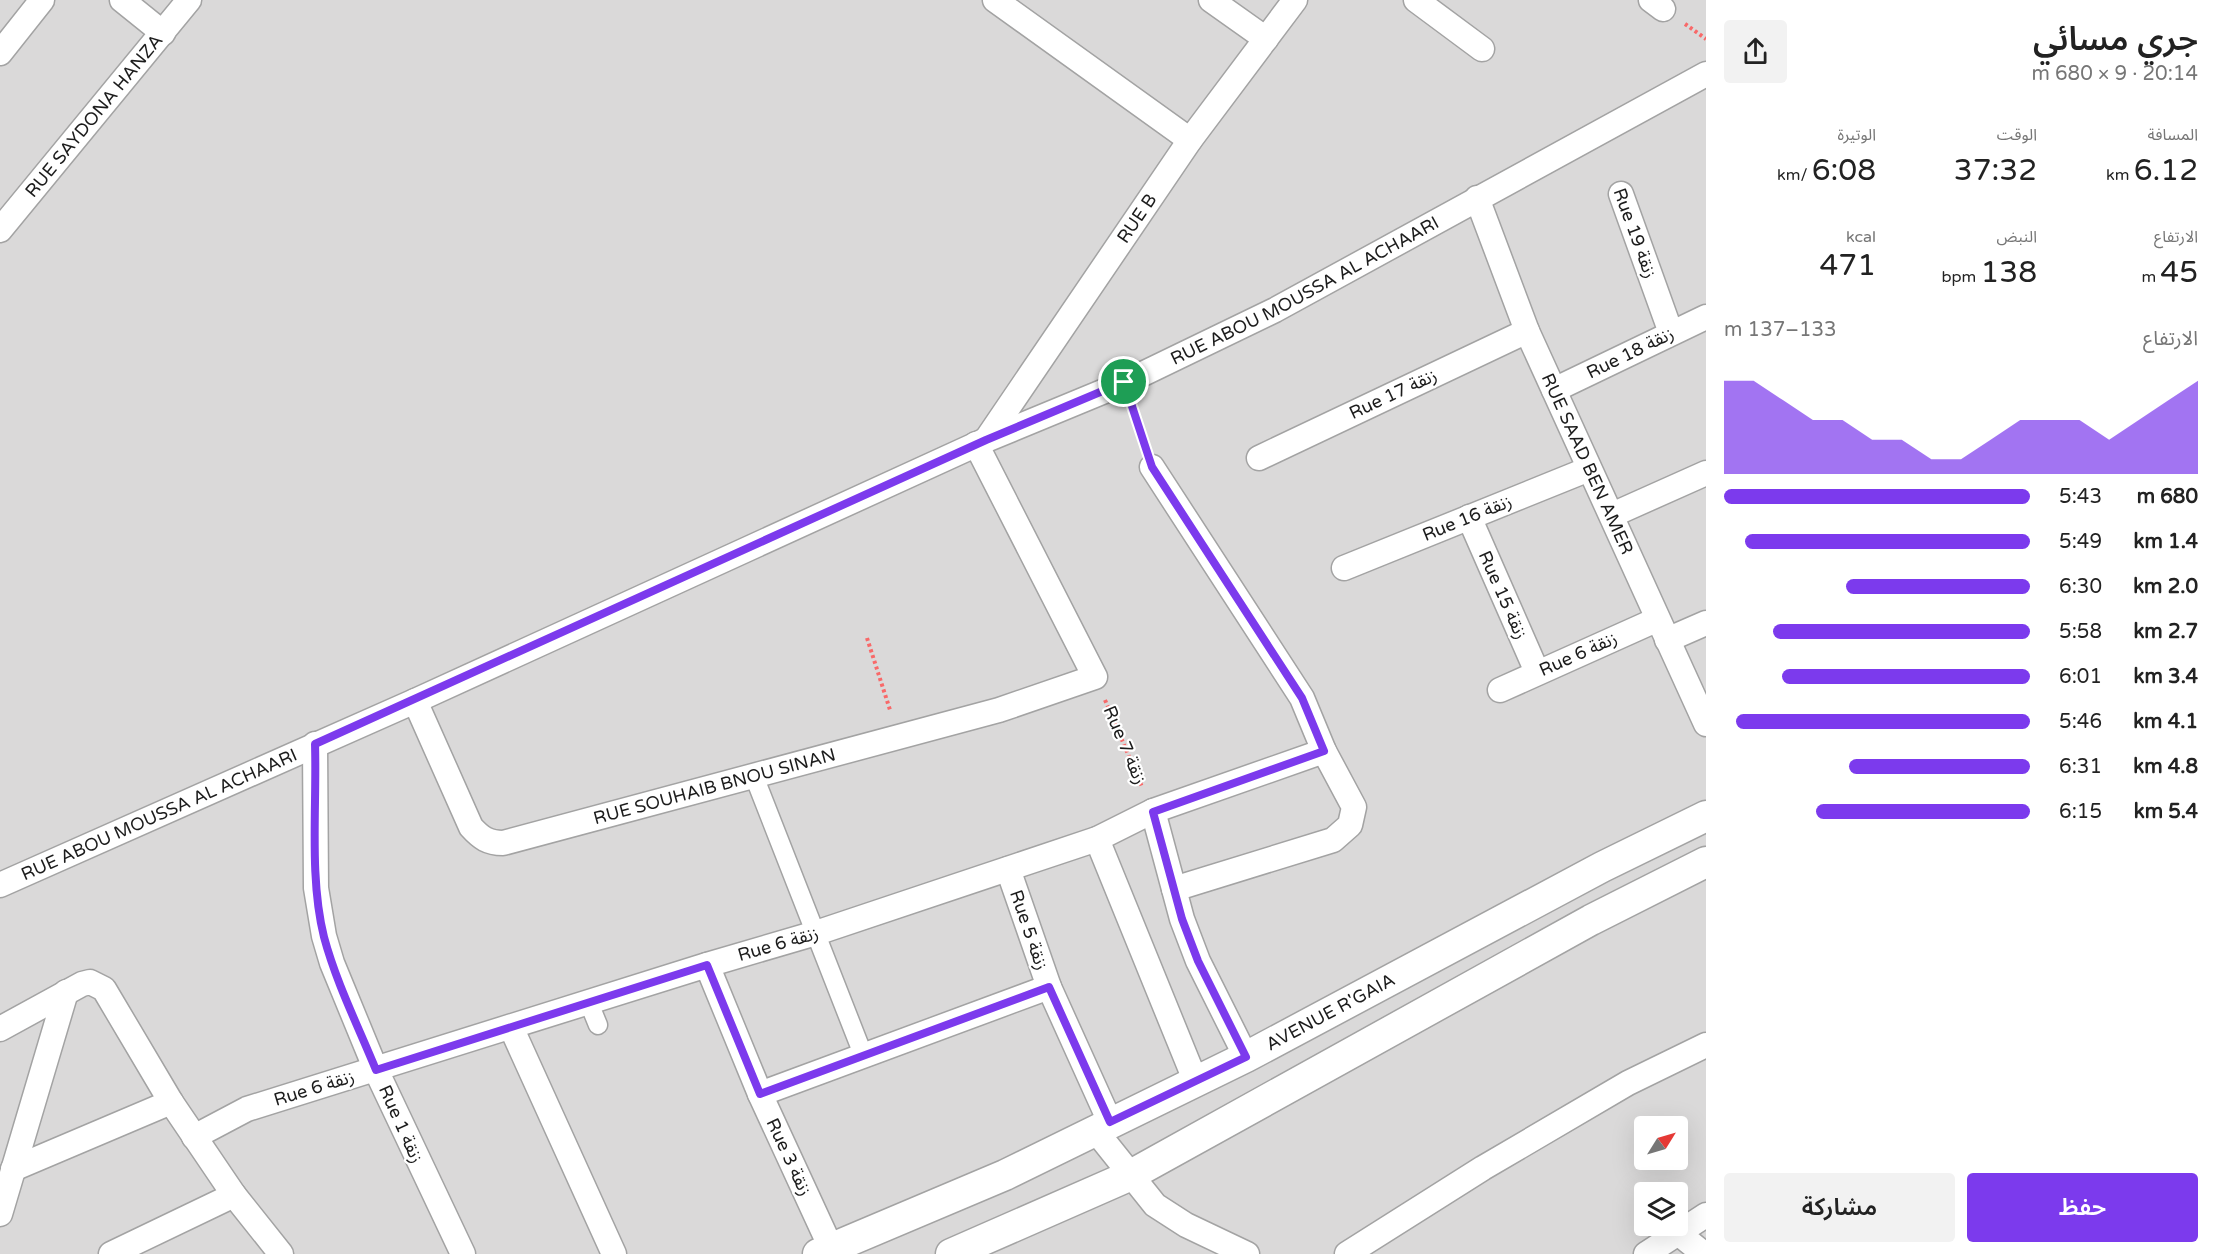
<!DOCTYPE html>
<html lang="ar">
<meta charset="utf-8">
<style>
body{margin:0;font-family:"Varela Round","Noto Sans Arabic",sans-serif;background:#f2f2f2;color:#222;direction:rtl;height:100vh;display:flex;flex-direction:column;font-size:22px;white-space:nowrap}
*{box-sizing:border-box;margin:0}
p{font-size:20px;color:#767676}
.icon{flex:none;width:33px;height:33px;fill:none;stroke:currentColor;stroke-width:2;stroke-linecap:round;stroke-linejoin:round}
.map{position:relative;flex:1;overflow:hidden;direction:ltr}
.sheet{display:flex;flex-direction:column;background:#fff;width:510px}
.sheet>*{flex:none}
.needle{width:39px;rotate:53deg}
.buttons{position:absolute;left:1634px;top:1116px;display:grid;gap:12px}
.buttons a{display:grid;place-items:center;width:54px;height:54px;border-radius:6px;background:#fff;box-shadow:0 6px 24px #0002;font-size:30px}
.pin{position:absolute;display:grid;place-items:center;width:51px;height:51px;color:#fff;margin:-26px;border:3px solid #fff;border-radius:50%;box-shadow:0 2px 6px #0007}
.round{display:grid;place-items:center;flex:none;width:63px;height:63px;border-radius:6px;background:#f2f2f2}
.summary{display:flex;align-items:center;justify-content:space-between;height:102px;padding:0 18px}
h1{font-size:33px;font-weight:600;line-height:45px}
.stats{display:grid;grid-template-columns:repeat(3,1fr);gap:9px;height:102px;padding:6px 18px}
.stats div{display:grid;align-content:center}
.stats b{font-size:30px;font-weight:600}
.stats small{font-size:16px;font-weight:400}
.stats p{font-size:16px}
.chart{height:168px;padding:12px 18px}
.chart p{display:flex;justify-content:space-between}
.chart svg{width:100%;height:108px;margin-top:6px;fill:#7c3aed;opacity:.7}
.action{display:flex;gap:12px;margin-top:auto;padding:12px 18px}
.action a{flex:1;height:69px;border-radius:6px;background:#7c3aed;color:#fff;font-size:24px;font-weight:600;line-height:69px;text-align:center}
.action a+a{background:#f2f2f2;color:#222}
ul{padding:0 18px;list-style:none;font-size:20px}
li{display:grid;grid-template-columns:96px 72px 1fr;align-items:center;height:45px}
li i{height:15px;border-radius:8px;background:#7c3aed}
main{display:flex;flex:1;min-height:0}
.map>svg:first-child{display:block}
</style>
<main>
<section class="sheet">
<div class="summary"><div><h1>جري مسائي</h1><p>20:14 · 9 × 680 m</p></div><a class="round"><svg class="icon" aria-label="share" viewBox="0 0 24 24"><path d="M12 15V3M7 8l5-5 5 5M5 13v7h14v-7"/></svg></a></div>
<div class="stats">
<div><p>المسافة</p><b>6.12<small> km</small></b></div>
<div><p>الوقت</p><b>37:32</b></div>
<div><p>الوتيرة</p><b>6:08<small> /km</small></b></div>
</div>
<div class="stats">
<div><p>الارتفاع</p><b>45<small> m</small></b></div>
<div><p>النبض</p><b>138<small> bpm</small></b></div>
<div><p>kcal</p><b>471</b></div>
</div>
<div class="chart"><p><span>الارتفاع</span>133–137 m</p>
<svg viewBox="0 0 160 44" preserveAspectRatio="none"><path d="M0 44V6L10 6L20 14L30 22L40 22L50 30L60 30L70 38L80 38L90 30L100 22L110 22L120 22L130 30L140 22L150 14L160 6V44z"/></svg>
</div>
<ul>
<li><b>680 m</b>5:43<i style="width:100%"></i></li>
<li><b>1.4 km</b>5:49<i style="width:93%"></i></li>
<li><b>2.0 km</b>6:30<i style="width:60%"></i></li>
<li><b>2.7 km</b>5:58<i style="width:84%"></i></li>
<li><b>3.4 km</b>6:01<i style="width:81%"></i></li>
<li><b>4.1 km</b>5:46<i style="width:96%"></i></li>
<li><b>4.8 km</b>6:31<i style="width:59%"></i></li>
<li><b>5.4 km</b>6:15<i style="width:70%"></i></li>
</ul>
<div class="action"><a>حفظ</a><a>مشاركة</a></div>
</section>
<div class="map">
<svg width="1706" height="1254" viewBox="0 0 1706 1254">
<rect width="100%" height="100%" fill="#eee8e2"/>
<path fill="#dad9d9" fill-rule="evenodd" d="M0,0H1706V1254H0ZM1644,1126H1677V1160H1644ZM1644,1192H1677V1226H1644Z"/>
<g fill="none" stroke-linecap="round" stroke-linejoin="round">
<g stroke="#a3a3a3" stroke-width="21">
<path id="pedestrian" d="M754,776L864,1057
M589,1003L598,1025"/>
</g>
<g stroke="#a3a3a3" stroke-width="27">
<g id="minor">
<path d="M122,0L163,33"/>
<path d="M995,0L1190,140"/>
<path d="M1211,0L1266,39"/>
<path d="M1416,0L1482,49"/>
<path d="M1651,0L1663,9"/>
<path d="M0,53L42,0"/>
<path d="M1621,194L1671,333"/>
<path id="s1" d="M1477,198L1527,331L1706,724"/>
<path id="s2" d="M0,230L189,0"/>
<path d="M1554,390L1706,317"/>
<path id="s3" d="M986,440L1190,140L1295,0"/>
<path d="M1259,458L1527,331"/>
<path d="M1152,467L1302,698L1324,751L1354,807L1350,825L1333,840L1174,889"/>
<path d="M1612,515L1706,473"/>
<path d="M1469,517L1537,672"/>
<path d="M1344,568L1589,469"/>
<path d="M1667,640L1706,623"/>
<path d="M1500,690L1656,620"/>
<path id="s4" d="M415,701L471,827C481,838 488,843 503,843L999,710L1095,677L976,444"/>
<path d="M315,744L316,888L324,936L332,963L376,1070L463,1254"/>
<path d="M1153,811L1182,919L1198,961L1246,1057"/>
<path d="M1097,839L1195,1080"/>
<path d="M1008,869L1049,987L1110,1122"/>
<path id="s5" d="M0,885L415,701L986,440L1124,383L1275,310L1706,74"/>
<path d="M707,965L760,1094L831,1248"/>
<path d="M511,1027L614,1254"/>
<path d="M0,1029L82,984L90,982L104,989L171,1102L234,1195L281,1254"/>
<path d="M760,1094L1049,987"/>
<path d="M1095,1130L1155,1205L1186,1225L1247,1254"/>
<path d="M194,1137L247,1109L707,965L816,933L1097,839L1153,811L1324,751"/>
<path d="M13,1169L171,1102"/>
<path d="M0,1214L66,992"/>
<path d="M1678,1233L1704,1254"/>
<path d="M111,1254L234,1195"/>
<path d="M1347,1254L1483,1168L1628,1083L1706,1045"/>
<path d="M1646,1254L1706,1215"/>
</g>
</g>
<g stroke="#a3a3a3" stroke-width="33">
<g id="tertiary">
<path id="s6" d="M818,1254L1005,1175L1246,1057L1602,867L1706,816"/>
<path d="M951,1254L1129,1176L1591,920L1706,862"/>
</g>
</g>
<path stroke="#f86969" stroke-width="4" stroke-dasharray="3 3" stroke-linecap="butt" d="M1685,24L1706,39
M1132,408L1143,440
M867,638L890,710
M1105,700L1142,787"/>
<use href="#pedestrian" stroke="#fff" stroke-width="18"/>
<use href="#minor" stroke="#fff" stroke-width="24"/>
<use href="#tertiary" stroke="#fff" stroke-width="30"/>
</g>
<g fill="none" stroke-linecap="round" stroke-linejoin="round">
<g stroke="#fff" stroke-width="12">
<path id="route" d="M1124,382L1152,467L1302,698L1324,751L1153,812L1182,919L1198,961L1246,1057L1110,1122L1049,987L760,1094L707,965L376,1070C358,1026 336,982 324,937C309,877 317,806 315,744L986,440Z"/>
</g>
<use href="#route" stroke="#7c3aed" stroke-width="8"/>
</g>
<g text-anchor="middle" dominant-baseline="central" stroke-width="4.5" stroke-linejoin="round" paint-order="stroke">
<g font-size="18" fill="#1c1c1c" stroke="#fff">
<text stroke="none"><textPath href="#s2" startOffset="148">RUE SAYDONA HANZA</textPath></text>
<text stroke="none"><textPath href="#s3" startOffset="268">RUE B</textPath></text>
<text transform="translate(1635 233) rotate(70)">Rue 19 زنقة</text>
<text stroke="none"><textPath href="#s5" startOffset="1434">RUE ABOU MOUSSA AL ACHAARI</textPath></text>
<text transform="translate(1630 353) rotate(-26)">Rue 18 زنقة</text>
<text transform="translate(1393 394) rotate(-25)">Rue 17 زنقة</text>
<text stroke="none"><textPath href="#s1" startOffset="288">RUE SAAD BEN AMER</textPath></text>
<text transform="translate(1467 518) rotate(-22)">Rue 16 زنقة</text>
<text transform="translate(1503 595) rotate(66)">Rue 15 زنقة</text>
<text transform="translate(1578 654) rotate(-24)">Rue 6 زنقة</text>
<text transform="translate(1125 745) rotate(67)">Rue 7 زنقة</text>
<text stroke="none"><textPath href="#s4" startOffset="394">RUE SOUHAIB BNOU SINAN</textPath></text>
<text stroke="none"><textPath href="#s5" startOffset="174">RUE ABOU MOUSSA AL ACHAARI</textPath></text>
<text transform="translate(1029 930) rotate(71)">Rue 5 زنقة</text>
<text transform="translate(778 944) rotate(-16)">Rue 6 زنقة</text>
<text stroke="none"><textPath href="#s6" startOffset="567">AVENUE R'GAIA</textPath></text>
<text transform="translate(314 1088) rotate(-17)">Rue 6 زنقة</text>
<text transform="translate(401 1124) rotate(66)">Rue 1 زنقة</text>
<text transform="translate(789 1157) rotate(65)">Rue 3 زنقة</text>
</g>
</g>
</svg>
<div class="buttons">
<a><svg class="needle" viewBox="-14 -14 28 28"><path d="M0-13l5 13h-10z" fill="#e53935"/><path d="M0 13l5-13h-10z" fill="#767676"/></svg></a>
<a><svg class="icon" aria-label="layers" viewBox="0 0 24 24"><path d="M12 4l9 5-9 5-9-5zM3 14l9 5 9-5"/></svg></a>
</div>
<div class="pin" style="left:1124px;top:382px;background:#1e9e55"><svg class="icon" aria-label="arrive" viewBox="0 0 24 24"><path d="M6 21V4h12l-3 4 3 4H6"/></svg></div>
</div>
</main>
